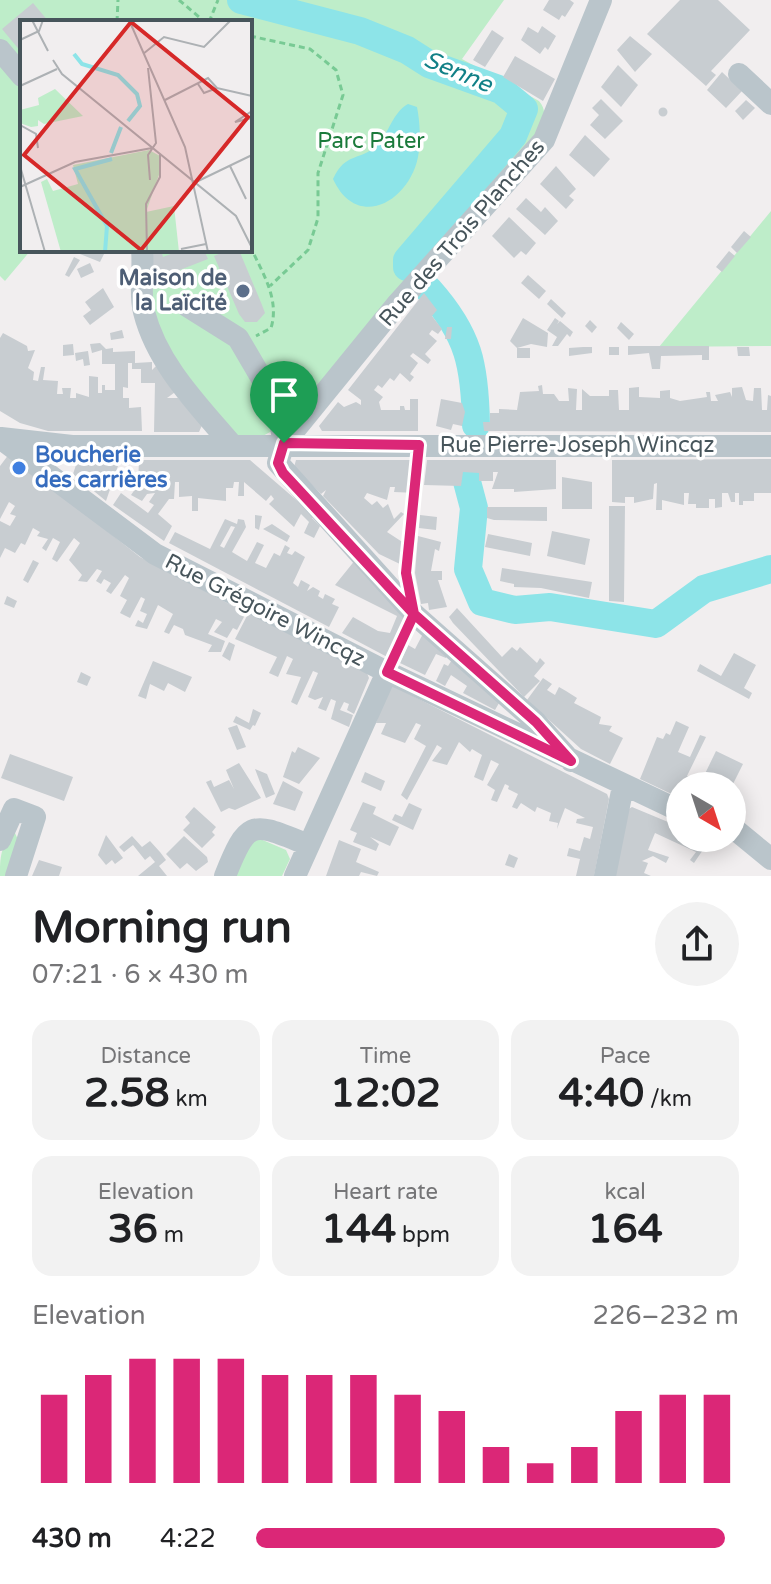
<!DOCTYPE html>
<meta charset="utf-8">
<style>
body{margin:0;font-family:"Varela Round",sans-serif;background:#f2f2f2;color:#202124;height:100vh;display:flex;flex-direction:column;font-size:30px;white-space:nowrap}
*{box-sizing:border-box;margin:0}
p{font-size:26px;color:#757577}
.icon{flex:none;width:44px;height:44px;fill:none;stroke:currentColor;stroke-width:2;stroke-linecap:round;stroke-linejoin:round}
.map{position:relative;height:876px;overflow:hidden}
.sheet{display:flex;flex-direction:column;background:#fff;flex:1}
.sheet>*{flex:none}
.needle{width:52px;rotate:141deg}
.fabs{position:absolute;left:666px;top:772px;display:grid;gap:16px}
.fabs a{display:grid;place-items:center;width:80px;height:80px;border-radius:50%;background:#fff;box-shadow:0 4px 20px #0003;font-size:40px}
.pin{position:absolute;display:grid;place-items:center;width:68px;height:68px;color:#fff;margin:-82px -34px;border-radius:50% 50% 50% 0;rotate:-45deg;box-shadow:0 0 8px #0007}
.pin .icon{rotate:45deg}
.round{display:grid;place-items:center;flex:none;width:84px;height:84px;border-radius:42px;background:#f2f2f2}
.head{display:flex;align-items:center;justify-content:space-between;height:136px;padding:0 32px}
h1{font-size:44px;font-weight:800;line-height:60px}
.metrics{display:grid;grid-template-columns:repeat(3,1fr);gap:12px;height:136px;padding:8px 32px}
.metrics div{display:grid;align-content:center;border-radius:20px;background:#f2f2f2;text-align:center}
.metrics b{font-size:40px;font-weight:800}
.metrics small{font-size:22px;font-weight:400}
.metrics p{font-size:22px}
.chart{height:224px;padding:16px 32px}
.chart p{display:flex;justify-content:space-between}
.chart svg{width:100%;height:144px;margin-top:8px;stroke:#db2777;stroke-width:6}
ul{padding:0 32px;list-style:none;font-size:26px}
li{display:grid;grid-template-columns:128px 96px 1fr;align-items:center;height:60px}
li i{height:20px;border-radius:10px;background:#db2777}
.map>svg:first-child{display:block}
</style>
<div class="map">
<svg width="771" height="876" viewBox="0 0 771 876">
<rect width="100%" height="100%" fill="#f1eeef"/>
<path fill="#beedc9" d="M0,0H504L462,59L539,101C550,113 541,128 535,141L287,423L259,438L227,436L175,374L149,313L146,250H250V22H22V250H31L5,281L0,276Z
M771,211V346L659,347Z
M15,833L20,844L10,876H0C0,858 0,845 15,833Z
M258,838L286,850L290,859L282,876H235L250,841Z"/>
<path fill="#8de4e8" d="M408,104L417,107C420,122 421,142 418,157C409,202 357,231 333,179C346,151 360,162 377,145C390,132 392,113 408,104Z"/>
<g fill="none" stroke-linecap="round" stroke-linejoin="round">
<path stroke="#8de4e8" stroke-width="28" d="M241,0L360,31L407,50L429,64L501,90L524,109L513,136L407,260V267
M429,290C469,335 475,365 476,425
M465,474L474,508L468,569L482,602L515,610L550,607L656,624L704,589L771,569"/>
</g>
<path fill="#c8cdd1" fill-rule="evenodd" d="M549,0H570L574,3L565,17L562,15L559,20L543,10Z
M680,0H718L750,30L711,71L716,75L706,86L647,34Z
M33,3L49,22H22V53L2,29Z
M542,26L556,36L548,50L545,47L540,54L521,40L528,27L538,33Z
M492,30L504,38L485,67L473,60Z
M630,36L652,54L635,72L617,50Z
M515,56L555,79L543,101L503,77Z
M618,65L638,85L621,107L601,87Z
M722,72L742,91L726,108L707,90Z
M601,99L623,121L605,139L590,125L599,115L592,108Z
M746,100L755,108L743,120L735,111Z
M658.5 112a4.5 4.5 0 1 1 9 0a4.5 4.5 0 1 1-9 0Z
M585,135L610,159L594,177L569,155Z
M556,166L576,189L569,196L574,200L566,209L540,184Z
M526,198L541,212L545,207L558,221L545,235L516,209Z
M509,217L536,243L526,255L521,251L514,258L492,236Z
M744,231L751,237L737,253L731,247Z
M70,250H106L100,262Z
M149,250H161L163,257L181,250H204L208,259L149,282Z
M228,250H239L262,305L265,313L257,322H245L239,314L214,256Z
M729,251L735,256L722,272L716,267Z
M74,257L80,260L69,277L65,275Z
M90,263L94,272L81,278L77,269Z
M528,275L546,291L539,299L521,283Z
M103,288L114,307L90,325L83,316L91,310L85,302Z
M424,293L437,310L432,316L442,329L438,334L432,330L429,334L437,341L425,354L431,360L428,364L413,353L410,356L418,363L410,374L414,377L410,382L400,373L394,381L390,378L382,388L378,385L374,390L383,397L379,402L381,410H400V406H404L405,410H410V399H418V431H322L319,426L338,402L344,407L356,402L361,405V400L348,390Z
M551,299L566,313L562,318L547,304Z
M523,318L548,333L547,347L531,344L517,348L510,341Z
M555,318L559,321L557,324L560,321L573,332L570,337L567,334L558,346H552L557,337L547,330Z
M590,320L597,327L592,333L585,326Z
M621,322L634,334L629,340L617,328Z
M447,327H452L451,339H445Z
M122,330L124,338L111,340L110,333Z
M3,333L27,346L28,351L35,350L28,368L34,372L33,380L38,381L41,367H45L43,380L58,381L57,394H63L62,388H71L70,398H76V393L89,397V376L98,377V393H102V385H105V390H115V364H102V350L92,353L90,344L100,343L106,349L113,348V352L135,351V363L152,362V370L158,364L178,390L167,398H178L203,423L199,432H154L155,383H141V369H132V363H128V388L123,387V398H129V408L141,407L142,431H48L20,423L0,411V338Z
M73,344L74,355L63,356V345Z
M628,346H709V360H702V355L661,356L660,369H652L649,353L628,355Z
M583,347H592V353L569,356V348Z
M609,347H619V355H609Z
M737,347H749L750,356H738Z
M517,348H530V358H517Z
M88,351L90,365L84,366L83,359L76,361L75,353Z
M542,385L543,394H554L559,401H569L568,388L577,389L576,410H582V389L590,396H609V390H618L619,410H629V388L639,387V397L660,398V391L670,390V398L680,401L707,397L706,392H710L711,401H718L715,395L730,392L732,397V388L742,387L746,400L753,401L754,388H761L762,410H767L768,395L771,396V432L484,431L483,422H490V413H499V409L517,410L520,392L539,391L538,386Z
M441,399L462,403L465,412L462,426L453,424L451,430L436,426Z
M9,454L140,557L246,613L237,630L233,628L227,638L214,632L222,622L216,619L208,634L225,641L221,652H208L212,645L185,635L183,629L174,625L169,634L164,632L173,614L158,605L147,629L135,626L138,620L143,623L147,614L140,611L145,599L141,597L130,618L120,613L127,600L120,596L129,578L125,575L111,594L106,591L111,583L104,579L101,584L96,581L102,571L97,569L87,582L78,581L82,575L69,560L80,543L74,538L57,562L52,559L60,542L53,538L46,551L42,548L48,539L37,536L40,532L33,528L25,545L21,543L15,553L5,548L0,558V521L10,526L16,516L10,514L15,506L9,502L0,519V466Z
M78,459L120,460L106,501L73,474Z
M771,459V493H754V501H743V505H739V493H735V502H731L728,493H722V507L715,508V499H709V508H696V504H688L689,493H684V505L662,500V510H656L657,483L654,484L653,499L634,503V497H625V503L612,502V460Z
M139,460H250L315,516L312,518L320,526L314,538L304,533L309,522L301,514L294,527L269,504L274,499L271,495L266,501L244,482V496H238L239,482H234L233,488H226V501L198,498V511H192V496L179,497V482H175L174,499H169L158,514L172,526L164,541L113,505L121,493L148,513L154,505L149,502L155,493L147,494L142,501L131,495L138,485Z
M296,460H421L417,493L394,492L395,487H390L387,500L367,493L364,498L372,505L377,501L383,508L388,504L394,519L401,512L404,514L387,532L410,547L402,565L379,554L323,496L326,490L321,494L294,467Z
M427,460H556V489L514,492V489H492L498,472H493V481H479V473L463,472L461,486L424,485Z
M562,477L592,482V509H562Z
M609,506H625L624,602L609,601Z
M487,507H547V521L494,520L487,518Z
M255,515L262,516L259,530L255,528Z
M420,515L437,517L436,530L419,528Z
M225,519L237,524L238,519L244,520L246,527L232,552L247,561L257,542L264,545L255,563L266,568L274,553L280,556L285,545L290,548L287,553L292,555L295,551L305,557L293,583L298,587L301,580L310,585L307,591L313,587L320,591L318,596L323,599L325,594L335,599L332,604L339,607L329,627L169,543L175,532L210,549ZM231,526L235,527L224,548L220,546Z
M272,524L290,536L287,542L263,529Z
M552,531L590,539L585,565L547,556Z
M488,534L532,543L530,556L485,547Z
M418,536L441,542L439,551L435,549L431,571H442V580H438L447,607L429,610L428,603L421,604L415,573Z
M356,559L410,616L391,659L342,633L353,617L378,631L390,633L397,616L335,585Z
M33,560L39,563L28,583L23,580Z
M502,568L592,582L589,598L541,588L514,587V584L500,581Z
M7,596L17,601L14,608L4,604Z
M457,608L502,657L512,647L517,651L520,647L537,663L540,658L545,663L534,676L540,681L524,697L453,623L449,617Z
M249,612L367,673L369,678L354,714L347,710L349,704L344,702L340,710L353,715L349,727L331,719L336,701L331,699L326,711L318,708L323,697L315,700L308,697L318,673L313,671L297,705L291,702L301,677L286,674L293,659L287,656L278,677L269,673L277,657L235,639Z
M426,628L448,653L446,658L436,654L425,675L400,663L408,645L415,649Z
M229,642L235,645L230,661L222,656Z
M734,653L756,665L744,688L752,693L749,699L697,671L700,664L721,676Z
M455,655L503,696L495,710L463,693L467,686L451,675L445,686L436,681L444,664L448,666Z
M153,661L192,677L185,692L168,683L164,691L150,684L146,699L138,696Z
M81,672L91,677L87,686L77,682Z
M543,678L552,684L547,690L555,695L559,687L566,691L577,698L574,703L601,717L599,724L612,726L609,731L623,738L610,764L581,749L527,700Z
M393,686L607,794L609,799L594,876H576L580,859L567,856L569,848L580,851L584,837L590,839L593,827L576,823L577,819L585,818L565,808L557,829L558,823L549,821L551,813L537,807L535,812L521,803L517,809L512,807L518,794L508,789L509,786L505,784L497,802L491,800L495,790L487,785L499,764L491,760L483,781L474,777L482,755L472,749L470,752L459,742L447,765L432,761L442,748L437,745L407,800L401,795L426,746L414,739L421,725L416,723L405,743L381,734L386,723H376L387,688Z
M253,709L261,713L255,726L253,725L250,730L233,722L236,716L249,723Z
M676,721L689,727L678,752L690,757L700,735L706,737L687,776L699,781L697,786H680V798L640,779L657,737L663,739L666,733L670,735Z
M237,725L246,747L237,750L228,728Z
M298,747L320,758L299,784L283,777L292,751L295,753Z
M716,751L743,764L732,786L701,782Z
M10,754L73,777L64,801L1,778Z
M239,763L261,798L235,810L229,808L221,812L206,782L211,780L214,787L229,780L234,789L226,770Z
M255,769L267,774L275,794L266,798Z
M365,772L385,781L381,791L361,782Z
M283,781L303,792L295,811L273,804Z
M363,802L376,807L373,814L399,827L390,846L370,837L379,844L376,851L353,842L357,833L350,830Z
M409,803L422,809L413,830L392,820L395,814L402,817Z
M194,807L216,827L212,832L215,835L202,848L183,830L190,823L185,817Z
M632,807L680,827V838H711L694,863L690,860L696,852L655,833L648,850L669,857L666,863L653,856L642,861L648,863L644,873L651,876H615L627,810Z
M106,835L123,858L115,864L112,860L106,865L98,855Z
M132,836L142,847L150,841L160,852L166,860L159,866L167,876H138L155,862L150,856L145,860L133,845L124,852L119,847Z
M184,836L207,857L208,862L196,871L187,863L180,869L166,854Z
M339,840L361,849L356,862L379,872L377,876L361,872L359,876H326Z
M509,854L518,858L514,868L505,865Z
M39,860L62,867L59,876H32Z"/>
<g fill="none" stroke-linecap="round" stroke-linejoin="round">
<path stroke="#78ca94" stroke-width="3" stroke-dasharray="6 4" stroke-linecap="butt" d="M179,0L205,22
M117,22L118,0
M209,22L218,0
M250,36L310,49L336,70L343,95L318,173V218L308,250L270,286
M250,246C262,272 280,299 271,328L256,336
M407,576L417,464
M395,655L405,633"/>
<path stroke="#bac5cb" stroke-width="22" d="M0,50L22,76
M739,74L771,104
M142,250C144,270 139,293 144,312C157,364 198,405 232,445
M187,306L238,338L276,403L284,443
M0,438L155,554L387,672L680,811
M1,438L72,446H771
M571,761L536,722L414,614L278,463L284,443L398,303L544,140L601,0
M732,827L771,859
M0,840L14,809L35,817L16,876
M225,876C249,816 252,823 309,845
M295,876L387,672
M605,876L623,786"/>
</g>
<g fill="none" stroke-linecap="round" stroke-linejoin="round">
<g stroke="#fff" stroke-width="16">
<path id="route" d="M284,443L278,463L283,473L414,614L387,672L571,761L536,722L414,614L406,573L419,445L284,443"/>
</g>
<use href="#route" stroke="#db2777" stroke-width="10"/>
</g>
<circle fill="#5c6f8a" stroke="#fff" stroke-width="3" cx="243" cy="291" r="8"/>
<circle fill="#3f7fe0" stroke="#fff" stroke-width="3" cx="19" cy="468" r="8"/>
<g text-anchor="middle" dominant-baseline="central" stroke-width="7" stroke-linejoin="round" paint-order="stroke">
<g font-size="22" fill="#1b7a3b" stroke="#fff">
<text x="371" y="141">Parc Pater</text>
</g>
<g font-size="22" fill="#47555b" stroke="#fff">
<text transform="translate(462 233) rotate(-49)">Rue des Trois Planches</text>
<text x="577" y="445">Rue Pierre-Joseph Wincqz</text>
<text transform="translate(265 610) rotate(27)">Rue Grégoire Wincqz</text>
</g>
<g font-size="22" font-weight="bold" fill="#4e5e75" stroke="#fff" text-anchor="end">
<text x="227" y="278">Maison de<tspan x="227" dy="25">la Laïcité</tspan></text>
</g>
<g font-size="22" font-weight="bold" fill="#366cbe" stroke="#fff" text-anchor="start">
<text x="35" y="455">Boucherie<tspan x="35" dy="25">des carrières</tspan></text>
</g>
<g font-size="24" font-style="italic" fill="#128087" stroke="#fff">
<text transform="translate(458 72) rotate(23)">Senne</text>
</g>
</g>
<g transform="translate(20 20)">
<rect width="232" height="232" fill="#f1eeef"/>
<path d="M35,69L63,96L24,104L18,100V106L11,107L0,103V90L19,85L18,78ZM129,130L140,136V152L126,192L154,186L159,232H41L21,162L27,159L33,171L58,164L53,145Z" fill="#beedc9"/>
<path fill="none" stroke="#8de4e8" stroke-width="4" d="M54,34L62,44L98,55L117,74L120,86L108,101M91,133L101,107M85,232L87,206L55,149L92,139"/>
<path fill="none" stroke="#adb1b4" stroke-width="2" d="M12,0L28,31M109,0L165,127L188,232M0,20L19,11L23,0M123,34L144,17L184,27L211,0M33,40L42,54L216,196L232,228M128,48L136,123L128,135L130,160M178,64L184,73L197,68L232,76M0,66L37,49M145,80L188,58L197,68M232,91L215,102L232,98M0,105L16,114L18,128M0,146L25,232M210,146L226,179M174,163L232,135M0,167L55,142L132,128M161,229L186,224M127,232L126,184L140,157V134"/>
<path fill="#d62828" fill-opacity="0.15" stroke="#d62828" stroke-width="4" d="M111,2L228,97L121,230L4,135Z"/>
<rect width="232" height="232" fill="none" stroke="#47555b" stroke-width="4"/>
</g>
</svg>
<div class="fabs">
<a><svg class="needle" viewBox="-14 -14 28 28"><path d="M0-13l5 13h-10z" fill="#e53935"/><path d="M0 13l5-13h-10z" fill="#757577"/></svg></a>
</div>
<div class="pin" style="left:284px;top:443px;background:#1e9e55"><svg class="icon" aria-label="arrive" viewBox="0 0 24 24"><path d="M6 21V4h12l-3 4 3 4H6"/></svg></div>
</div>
<section class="sheet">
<div class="head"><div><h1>Morning run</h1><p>07:21 · 6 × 430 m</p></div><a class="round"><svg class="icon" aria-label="share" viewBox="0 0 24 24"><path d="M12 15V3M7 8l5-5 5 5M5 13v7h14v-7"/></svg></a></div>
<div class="metrics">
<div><p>Distance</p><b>2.58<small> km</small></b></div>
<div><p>Time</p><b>12:02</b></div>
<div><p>Pace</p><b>4:40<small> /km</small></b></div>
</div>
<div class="metrics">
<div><p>Elevation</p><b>36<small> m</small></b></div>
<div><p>Heart rate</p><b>144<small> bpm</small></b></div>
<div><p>kcal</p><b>164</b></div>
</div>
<div class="chart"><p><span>Elevation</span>226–232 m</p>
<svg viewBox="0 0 160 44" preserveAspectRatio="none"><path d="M5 44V17M15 44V11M25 44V6M35 44V6M45 44V6M55 44V11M65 44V11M75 44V11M85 44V17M95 44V22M105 44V33M115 44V38M125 44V33M135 44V22M145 44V17M155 44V17"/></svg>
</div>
<ul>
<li><b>430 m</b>4:22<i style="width:97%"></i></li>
</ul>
</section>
